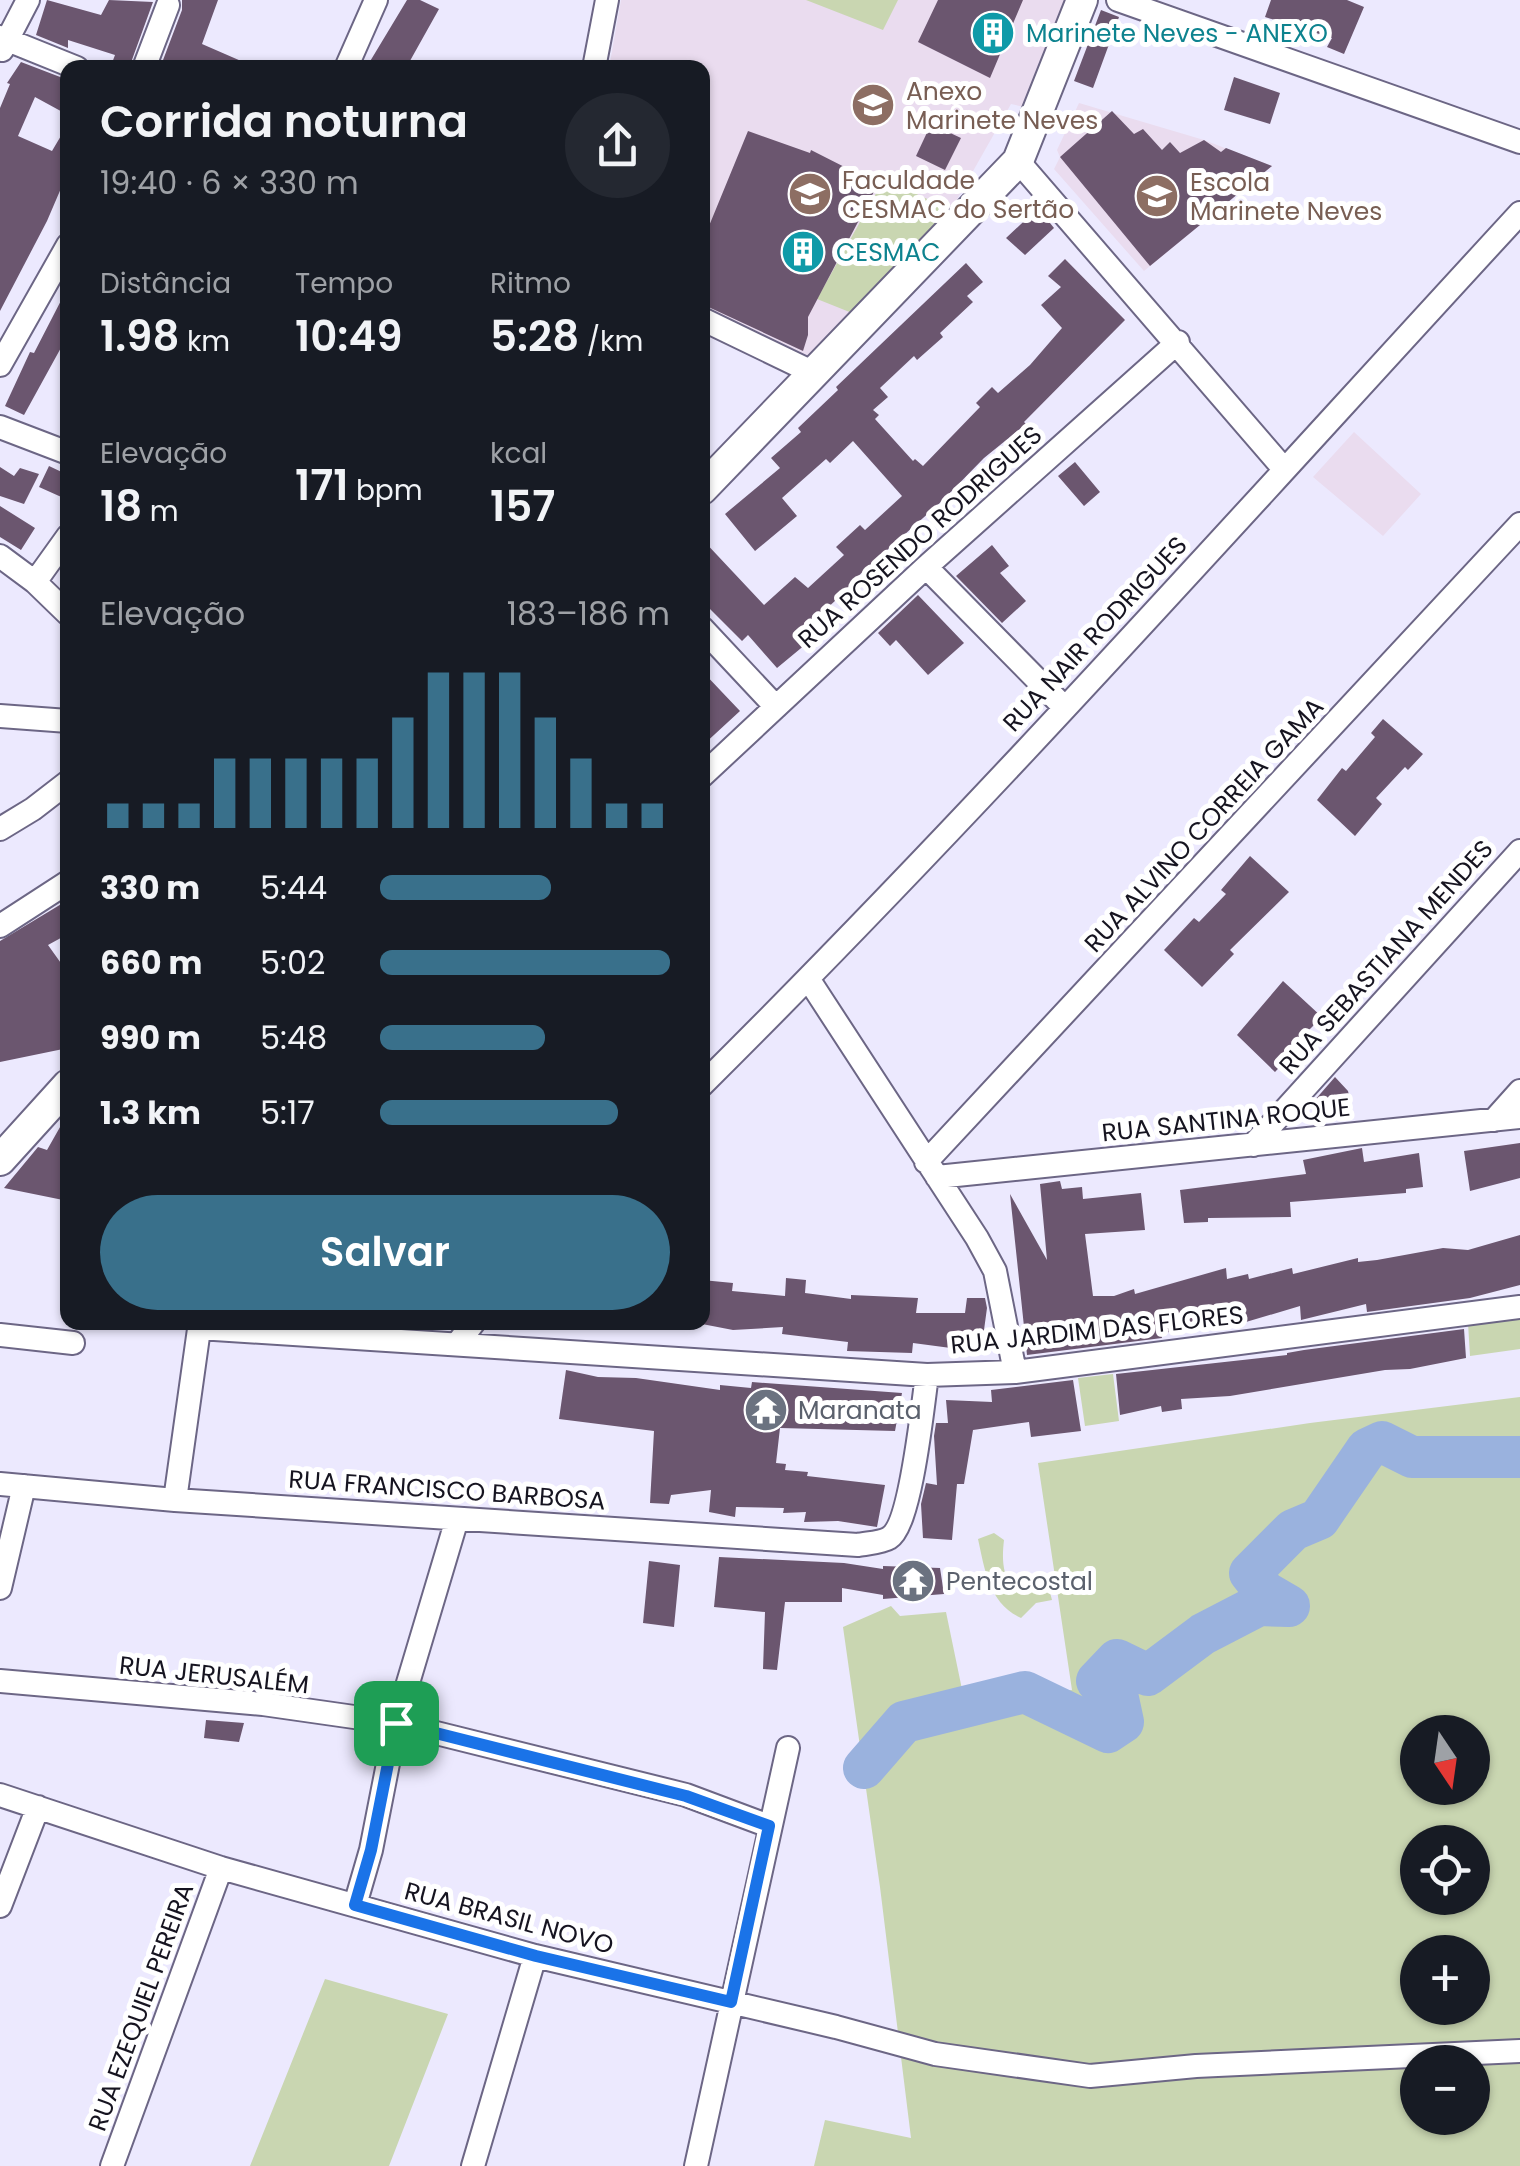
<!DOCTYPE html>
<html lang="pt">
<meta charset="utf-8">
<style>
body{margin:0;font-family:Poppins,sans-serif;background:#242831;color:#f1f3f6;height:100vh;display:flex;flex-direction:column;font-size:38px;white-space:nowrap}
*{box-sizing:border-box;margin:0}
p{font-size:32px;color:#9ea1a6}
.icon{flex:none;width:55px;height:55px;fill:none;stroke:currentColor;stroke-width:2;stroke-linecap:round;stroke-linejoin:round}
.map{position:relative;flex:1;overflow:hidden}
.sheet{position:absolute;left:60px;top:60px;width:650px;height:1270px;display:flex;flex-direction:column;background:#171b24;border-radius:20px;box-shadow:0 2px 8px #0004}
.sheet>*{flex:none}
.needle{width:65px;rotate:167deg}
.buttons{position:absolute;left:1400px;top:1715px;display:grid;gap:20px}
.buttons a{display:grid;place-items:center;width:90px;height:90px;border-radius:50%;background:#171b24;box-shadow:0 2px 8px #0004;font-size:50px}
.pin{position:absolute;display:grid;place-items:center;width:85px;height:85px;color:#fff;margin:-42px;border-radius:20px;box-shadow:0 5px 15px #0006}
.round{display:grid;place-items:center;flex:none;width:105px;height:105px;border-radius:52px;background:#242831}
.summary{display:flex;align-items:center;justify-content:space-between;height:170px;padding:0 40px}
h1{font-size:45px;font-weight:600;line-height:75px}
.metrics{display:grid;grid-template-columns:repeat(3,1fr);gap:15px;height:170px;padding:10px 40px}
.metrics div{display:grid;align-content:center}
.metrics b{font-size:42px;font-weight:600}
.metrics small{font-size:28px;font-weight:400}
.metrics p{font-size:28px}
.chart{height:280px;padding:20px 40px}
.chart p{display:flex;justify-content:space-between}
.chart svg{width:100%;height:180px;margin-top:10px;stroke:#39708b;stroke-width:6}
.cta{display:flex;gap:20px;margin-top:auto;padding:20px 40px}
.cta a{flex:1;height:115px;border-radius:60px;background:#39708b;color:#fff;font-size:40px;font-weight:600;line-height:115px;text-align:center}
ul{padding:0 40px;list-style:none;font-size:32px}
li{display:grid;grid-template-columns:160px 120px 1fr;align-items:center;height:75px}
li i{height:25px;border-radius:12px;background:#39708b}
.map>svg:first-child{display:block}
</style>
<div class="map">
<svg width="1520" height="2166" viewBox="0 0 1520 2166">
<rect width="100%" height="100%" fill="#ece9fe"/>
<path fill="#eadcef" d="M621,0H1068L1024,107L1011,104L951,210L811,367L703,314L702,68H609Z
M1079,103L1204,140L1272,166L1144,271L1054,169L1060,157L1057,150Z
M1354,432L1421,494L1383,536L1313,477Z"/>
<path fill="#c9d6b1" fill-rule="evenodd" d="M806,0H898L883,30Z
M884,179L951,210L857,315L817,299Z
M1520,1316V1349L1470,1356L1468,1323Z
M1113,1374L1119,1421L1085,1426L1078,1378Z
M1520,1397V2166H814L825,2120L911,2138L880,1887L843,1627L891,1606L900,1616L946,1612L964,1699L1072,1690L1038,1463L1310,1423ZM1418,1732H1472V1788H1418ZM1418,1842H1472V1898H1418ZM1418,1952H1472V2008H1418ZM1418,2062H1472V2118H1418Z
M994,1533L1004,1540C1002,1558 1002,1572 1012,1589L1047,1581L1052,1600L1036,1603L1021,1618C989,1603 985,1571 978,1539Z
M325,1979L448,2014L389,2166H250Z"/>
<g fill="none" stroke-linecap="round" stroke-linejoin="round">
<path stroke="#9ab2de" stroke-width="42" d="M864,1768L904,1722L1025,1692L1108,1732L1123,1722L1117,1694L1097,1681L1117,1660L1148,1675L1203,1634L1259,1605L1289,1606L1265,1592L1250,1573L1293,1530L1319,1519L1367,1449L1382,1442L1412,1457H1520"/>
</g>
<path fill="#6b566f" d="M47,0L101,15L109,0L153,2L129,68L112,63L115,55L68,40V48L36,35Z
M182,0H218L202,44L257,68H160L182,10Z
M407,0H420L439,9L406,68H366Z
M938,0H1023L990,78L918,42Z
M1271,0H1347L1364,7L1344,54L1327,47L1332,38L1265,17Z
M1101,10L1119,17L1093,88L1074,81Z
M21,62L68,80V115L35,97L18,136L52,151L68,124V172L47,221L0,311V108L10,84L7,83Z
M1234,77L1280,93L1270,124L1224,110Z
M1112,111L1134,134L1143,129L1162,150L1170,142L1180,153L1204,140L1221,152L1226,148L1272,166L1150,266L1060,157Z
M931,124L961,138L945,170L916,156Z
M748,131L810,153L811,150L878,184L808,317V335L803,351L702,304V243Z
M1038,208L1054,228L1025,255L1006,238Z
M1065,259L1125,320L1024,422L1026,424L984,458L942,501L856,578L858,580L825,610L835,620L777,668L748,635L742,641L702,601V539L764,605L795,577L808,588L844,555L836,547L860,525L865,530L902,496L853,441L830,463L826,459L782,498L797,516L755,551L725,514L780,468L771,458L801,432L798,428L838,390L836,387L966,263L983,282L967,296L973,302L940,333L943,337L917,360L914,356L880,388L888,397L873,410L879,415L875,419L913,461L915,459L923,466L980,407L976,403L992,387L998,393L1030,365L1062,328L1041,305L1061,287L1048,276Z
M68,287V335L24,415L5,406L30,352L34,353Z
M1075,462L1100,492L1084,506L1058,476Z
M49,466L68,475V500L39,487Z
M0,467L14,476L20,468L39,474L24,504L0,496Z
M0,506L35,528L21,550L0,537Z
M992,545L1009,566L1000,573L1026,601L1002,623L956,576Z
M918,595L964,643L928,675L896,640L890,646L878,633Z
M702,671L740,711L702,746Z
M1383,719L1423,754L1408,770L1405,767L1376,798L1382,804L1355,836L1317,800L1342,768L1346,771L1375,737L1371,733Z
M1250,856L1289,892L1230,950L1234,954L1202,987L1164,950L1194,918L1199,922L1226,894L1221,890Z
M68,900V934L48,945L68,973V1048L0,1062V941Z
M1283,981L1322,1017L1305,1034L1308,1037L1275,1072L1237,1035Z
M1335,1077L1348,1091L1351,1104L1322,1114L1314,1101Z
M68,1113V1201L4,1188L38,1147L47,1150Z
M1520,1143V1178L1470,1191L1464,1151Z
M1362,1148L1364,1162L1419,1153L1423,1187L1406,1189V1193L1290,1202L1291,1217L1208,1218V1222L1184,1223L1180,1190L1306,1174L1303,1160Z
M1060,1181L1062,1189L1082,1187L1083,1199L1141,1193L1145,1230L1085,1234L1093,1296H1114L1134,1289L1135,1294L1226,1268L1227,1279L1248,1274L1249,1279L1292,1268L1293,1274L1358,1258V1262L1377,1260L1443,1248L1468,1250L1520,1235V1285L1470,1298L1367,1312L1366,1304L1301,1320L1300,1306L1219,1330L1218,1320L1161,1334L1162,1338L1027,1355L1010,1194L1047,1260L1040,1184Z
M786,1278L806,1280L805,1293L851,1299V1295L918,1298L916,1313H965L967,1298H985L987,1308L981,1352L913,1343L912,1353L847,1351L848,1342L782,1334L783,1327L733,1330L702,1324V1280L733,1283L732,1291L785,1296Z
M1464,1329L1466,1358L1410,1369L1385,1370L1230,1396L1181,1399L1182,1409L1162,1412L1161,1406L1120,1415L1116,1374L1287,1355V1353L1304,1350Z
M566,1370L598,1377L636,1378L720,1390V1385L751,1388L752,1382L902,1393L895,1431L780,1428L776,1463L786,1464L785,1470L808,1472L807,1476L885,1485L877,1527L838,1521L804,1522L806,1512L783,1513L784,1508L736,1507L735,1517L709,1512L711,1490L671,1495L669,1504L650,1503L654,1431L559,1419Z
M1073,1380L1081,1431L1031,1437L1029,1422L973,1430L964,1484H957L952,1540L923,1538L921,1504L926,1483L937,1485L934,1436L936,1423H948L946,1400L992,1402L991,1390Z
M719,1557L844,1563L883,1569V1566L940,1568L944,1594L883,1599V1595L842,1588V1602H785L777,1670L763,1669L765,1612L714,1607Z
M649,1561L680,1565L674,1627L643,1623Z
M206,1720L244,1723L239,1742L204,1738Z"/>
<g fill="none" stroke-linecap="round" stroke-linejoin="round">
<g stroke="#6c6685" stroke-width="26">
<path id="minor" d="M1118,0L1520,142
M0,37L77,68
M2,50L28,0
M144,68L168,5
M346,68L376,0
M594,68L607,0
M1018,161L1284,469
M702,319L816,374
M0,365L68,245
M0,427L68,453
M0,556L35,582L68,614
M926,567L1065,708
M35,582L68,536
M702,628L776,707
M0,716L68,721
M702,776L926,567L1178,342
M0,829L33,809L68,782
M0,926L68,882
M809,980L977,1238L995,1271L1015,1372
M702,1085C985,804 1250,506 1520,213
M1494,1120L1520,1091
M1253,1145L1520,851
M926,1162L1520,524
M937,1177L1520,1117
M199,1328L927,1375L1015,1372L1520,1307
M0,1335L73,1343
M457,1344L474,1322
M0,1484L175,1500L858,1545C867,1543 881,1543 889,1538C911,1525 923,1403 927,1375
M175,1500L200,1322
M0,1588L24,1486
M0,1681L263,1704L396,1723L686,1795L769,1826
M0,1795L221,1868L535,1956L836,2027L935,2054L1090,2076L1196,2066L1520,2051
M355,1905L371,1850L396,1723L457,1519
M0,1906L38,1807
M112,2166L221,1868
M473,2166L535,1956
M696,2166L788,1748"/>
</g>
<g stroke="#6c6685" stroke-width="34">
<path id="tertiary" d="M702,489L1018,161L1082,0
M0,1160L68,1085"/>
</g>
<use href="#minor" stroke="#fff" stroke-width="22"/>
<use href="#tertiary" stroke="#fff" stroke-width="30"/>
</g>
<g fill="none" stroke-linecap="round" stroke-linejoin="round">
<g stroke="#fff" stroke-width="20">
<path id="route" d="M396,1723L686,1796L769,1826L731,2002L536,1956L355,1905L371,1850Z"/>
</g>
<use href="#route" stroke="#1a73e8" stroke-width="12"/>
</g>
<defs>
<g id="building-disc" transform="scale(2.25)"><circle r="9.5" fill="#0f9aa8" stroke="#fff"/><path d="M-4-6H4V6H1V3H-1V6H-4ZM-2.5-4.3h1.7v1.8h-1.7ZM.8-4.3h1.7v1.8H.8ZM-2.5-1h1.7V.8h-1.7ZM.8-1h1.7V.8H.8Z" fill="#fff"/></g>
<g id="school-disc" transform="scale(2.25)"><circle r="9.5" fill="#8d6e63" stroke="#fff"/><path d="M0-5L7-2L0 1L-7-2ZM-4 1L0 2.5L4 1V4Q0 6-4 4Z" fill="#fff"/></g>
<g id="university-disc" transform="scale(2.25)"><circle r="9.5" fill="#8d6e63" stroke="#fff"/><path d="M0-5L7-2L0 1L-7-2ZM-4 1L0 2.5L4 1V4Q0 6-4 4Z" fill="#fff"/></g>
<g id="temple-disc" transform="scale(2.25)"><circle r="9.5" fill="#6b7280" stroke="#fff"/><path d="M0-6L5-2H3V0L6.5 2.5H4V6H1.5V3h-3V6H-4V2.5H-6.5L-3 0V-2H-5Z" fill="#fff"/></g>
</defs>
<g fill-rule="evenodd">
<use href="#building-disc" x="993" y="33"/>
<use href="#school-disc" x="873" y="105"/>
<use href="#university-disc" x="810" y="194"/>
<use href="#school-disc" x="1157" y="196"/>
<use href="#building-disc" x="803" y="252"/>
<use href="#temple-disc" x="766" y="1410"/>
<use href="#temple-disc" x="913" y="1581"/>
</g>
<g text-anchor="middle" dominant-baseline="central" stroke-width="10" stroke-linejoin="round" paint-order="stroke">
<g font-size="25" fill="#0d838f" stroke="#fff" text-anchor="start">
<text x="1026" y="33">Marinete Neves - ANEXO</text>
<text x="836" y="252">CESMAC</text>
</g>
<g font-size="25" fill="#785e54" stroke="#fff" text-anchor="start">
<text x="906" y="91">Anexo<tspan x="906" dy="29">Marinete Neves</tspan></text>
<text x="842" y="180">Faculdade<tspan x="842" dy="29">CESMAC do Sertão</tspan></text>
<text x="1190" y="182">Escola<tspan x="1190" dy="29">Marinete Neves</tspan></text>
</g>
<g font-size="25" fill="#161420" stroke="#fff">
<text transform="translate(920 537) rotate(-42)">RUA ROSENDO RODRIGUES</text>
<text transform="translate(1095 634) rotate(-47)">RUA NAIR RODRIGUES</text>
<text transform="translate(1204 825) rotate(-47)">RUA ALVINO CORREIA GAMA</text>
<text transform="translate(1386 957) rotate(-48)">RUA SEBASTIANA MENDES</text>
<text transform="translate(1226 1120) rotate(-6)">RUA SANTINA ROQUE</text>
<text transform="translate(1097 1330) rotate(-6)">RUA JARDIM DAS FLORES</text>
<text transform="translate(447 1490) rotate(4)">RUA FRANCISCO BARBOSA</text>
<text transform="translate(214 1675) rotate(6)">RUA JERUSALÉM</text>
<text transform="translate(509 1918) rotate(15)">RUA BRASIL NOVO</text>
<text transform="translate(141 2007) rotate(-70)">RUA EZEQUIEL PEREIRA</text>
</g>
<g font-size="25" fill="#5b616d" stroke="#fff" text-anchor="start">
<text x="798" y="1410">Maranata</text>
<text x="946" y="1581">Pentecostal</text>
</g>
</g>
</svg>
<div class="buttons">
<a><svg class="needle" viewBox="-14 -14 28 28"><path d="M0-13l5 13h-10z" fill="#e53935"/><path d="M0 13l5-13h-10z" fill="#9ea1a6"/></svg></a>
<a><svg class="icon" aria-label="locate" viewBox="0 0 24 24"><circle cx="12" cy="12" r="6"/><path d="M12 2v4M12 18v4M2 12h4M18 12h4"/></svg></a>
<a>+</a>
<a>−</a>
</div>
<div class="pin" style="left:396px;top:1723px;background:#1e9e55"><svg class="icon" aria-label="arrive" viewBox="0 0 24 24"><path d="M6 21V4h12l-3 4 3 4H6"/></svg></div>
<section class="sheet">
<div class="summary"><div><h1>Corrida noturna</h1><p>19:40 · 6 × 330 m</p></div><a class="round"><svg class="icon" aria-label="share" viewBox="0 0 24 24"><path d="M12 15V3M7 8l5-5 5 5M5 13v7h14v-7"/></svg></a></div>
<div class="metrics">
<div><p>Distância</p><b>1.98<small> km</small></b></div>
<div><p>Tempo</p><b>10:49</b></div>
<div><p>Ritmo</p><b>5:28<small> /km</small></b></div>
</div>
<div class="metrics">
<div><p>Elevação</p><b>18<small> m</small></b></div>
<div><b>171<small> bpm</small></b></div>
<div><p>kcal</p><b>157</b></div>
</div>
<div class="chart"><p><span>Elevação</span>183–186 m</p>
<svg viewBox="0 0 160 44" preserveAspectRatio="none"><path d="M5 44V38M15 44V38M25 44V38M35 44V27M45 44V27M55 44V27M65 44V27M75 44V27M85 44V17M95 44V6M105 44V6M115 44V6M125 44V17M135 44V27M145 44V38M155 44V38"/></svg>
</div>
<ul>
<li><b>330 m</b>5:44<i style="width:59%"></i></li>
<li><b>660 m</b>5:02<i style="width:100%"></i></li>
<li><b>990 m</b>5:48<i style="width:57%"></i></li>
<li><b>1.3 km</b>5:17<i style="width:82%"></i></li>
</ul>
<div class="cta"><a>Salvar</a></div>
</section>
</div>
